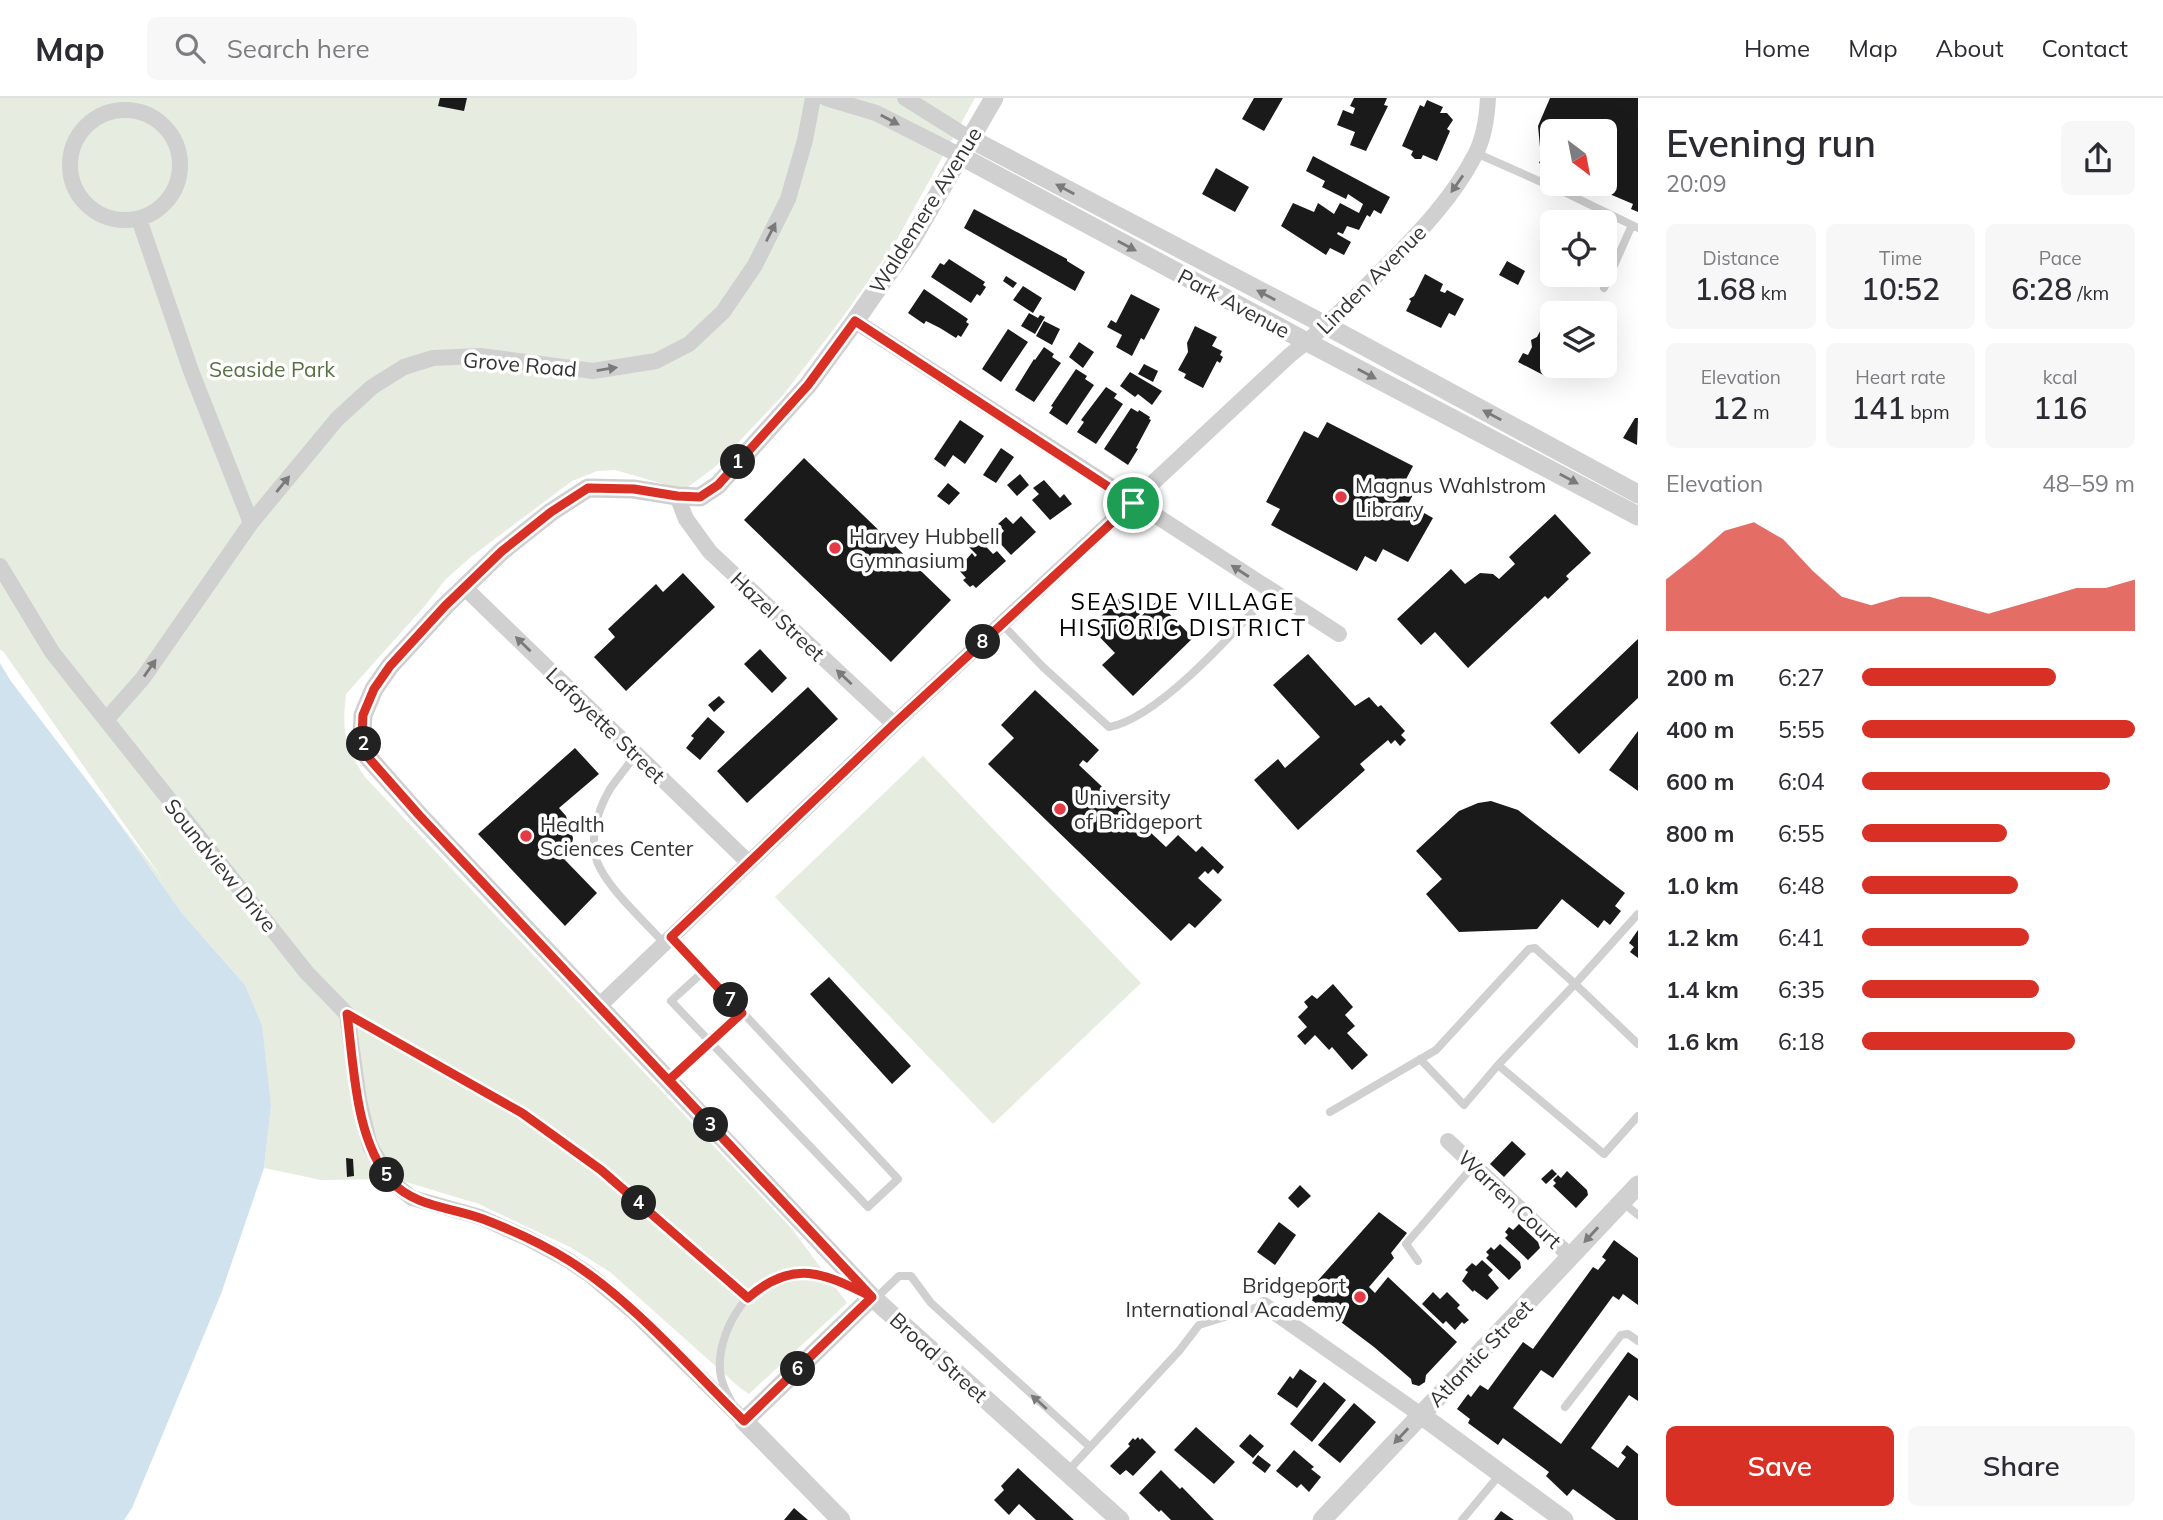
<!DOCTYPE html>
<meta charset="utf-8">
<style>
body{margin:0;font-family:Mulish,sans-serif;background:#f7f7f7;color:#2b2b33;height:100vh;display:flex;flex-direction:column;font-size:26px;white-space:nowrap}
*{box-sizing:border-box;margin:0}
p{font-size:23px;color:#7c7c81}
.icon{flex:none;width:38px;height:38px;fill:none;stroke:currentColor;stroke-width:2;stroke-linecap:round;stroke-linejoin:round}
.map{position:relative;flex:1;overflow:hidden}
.drawer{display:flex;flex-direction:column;background:#fff;width:525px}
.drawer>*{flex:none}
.needle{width:46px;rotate:148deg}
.tools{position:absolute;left:1540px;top:21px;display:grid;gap:14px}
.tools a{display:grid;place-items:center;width:77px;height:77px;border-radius:10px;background:#fff;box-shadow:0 7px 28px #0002;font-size:35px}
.pin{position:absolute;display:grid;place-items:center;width:60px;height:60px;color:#fff;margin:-30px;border:4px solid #fff;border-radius:50%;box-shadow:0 2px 7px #0007}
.km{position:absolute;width:35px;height:35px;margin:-18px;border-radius:50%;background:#222;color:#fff;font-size:19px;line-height:35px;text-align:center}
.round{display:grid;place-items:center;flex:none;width:74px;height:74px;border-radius:10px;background:#f7f7f7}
.summary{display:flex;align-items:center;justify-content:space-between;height:119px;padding:0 28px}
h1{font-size:38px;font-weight:600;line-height:52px}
.metrics{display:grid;grid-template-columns:repeat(3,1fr);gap:10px;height:119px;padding:7px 28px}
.metrics div{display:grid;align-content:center;border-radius:10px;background:#f7f7f7;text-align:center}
.metrics b{font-size:30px;font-weight:600}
.metrics small{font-size:19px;font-weight:400}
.metrics p{font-size:19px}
.chart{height:196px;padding:14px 28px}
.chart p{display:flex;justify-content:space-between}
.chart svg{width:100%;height:126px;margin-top:7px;fill:#d93025;opacity:.7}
.cta{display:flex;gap:14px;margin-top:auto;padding:14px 28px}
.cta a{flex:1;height:80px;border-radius:10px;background:#d93025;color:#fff;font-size:28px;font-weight:600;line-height:80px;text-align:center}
.cta a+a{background:#f7f7f7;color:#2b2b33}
ul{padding:0 28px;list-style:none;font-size:23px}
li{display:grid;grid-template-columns:112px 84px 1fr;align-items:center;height:52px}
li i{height:18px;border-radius:9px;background:#d93025}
header{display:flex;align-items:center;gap:42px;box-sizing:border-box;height:98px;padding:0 35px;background:#fff;border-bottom:2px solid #e1e1e2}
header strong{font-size:33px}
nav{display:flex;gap:38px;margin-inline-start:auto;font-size:24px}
.search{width:490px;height:63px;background:#f7f7f7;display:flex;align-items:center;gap:18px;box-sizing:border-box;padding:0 24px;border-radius:10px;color:#7c7c81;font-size:26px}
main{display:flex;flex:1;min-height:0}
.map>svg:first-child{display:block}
</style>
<header>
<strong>Map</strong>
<div class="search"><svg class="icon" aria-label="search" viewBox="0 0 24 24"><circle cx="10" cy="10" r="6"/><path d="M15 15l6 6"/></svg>Search here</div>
<nav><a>Home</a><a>Map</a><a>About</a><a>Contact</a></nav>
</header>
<main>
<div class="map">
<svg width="1638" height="1422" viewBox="0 0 1638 1422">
<rect width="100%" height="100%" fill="#fff"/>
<path fill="#e6ecdf" d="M0,0H975L896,143L843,219L784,296L715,369L688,389H674L615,372L597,373L572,383L472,458L446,481L423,510L346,596C342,634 344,648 365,679L792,1131L847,1205L749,1296L739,1289L610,1174L570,1149L479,1106L396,1081L321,1082L264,1070L271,1008L245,887L181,814L0,555Z
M923,658L1141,885L993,1026L775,799Z"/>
<path fill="#cfe2ee" d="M0,555L181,814L245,887L262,928L271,1008L264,1070L221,1196L132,1410L124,1422H0Z"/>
<path fill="#fff" d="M0,552L3,553L164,783L10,582L0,565Z"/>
<path fill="#1a1a1a" d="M440,0H467L464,13L438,8Z
M1254,0H1283L1264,33L1242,21Z
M1354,0H1387L1384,7L1388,8L1366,53L1350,47L1355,34L1337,27L1343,12L1353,16L1355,10L1350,8Z
M1550,0H1638V114L1631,111L1633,106L1586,86H1605V33H1552V71L1539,65L1545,52L1540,49L1538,28Z
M1427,2L1443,9L1440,15H1447L1453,22L1447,31L1450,33L1437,63L1423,57L1421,61H1415L1411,57L1413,53L1402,48L1420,7L1424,9Z
M1313,58L1390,99L1381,116L1374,112L1370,119L1367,117L1359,132L1347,128L1343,136L1338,134L1337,136L1351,144L1344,157L1330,150L1326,157L1281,128L1293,105L1314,114L1318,105L1334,116L1340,105L1359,115L1363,106L1348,96L1346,101L1322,89L1325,83L1306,73Z
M1216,70L1249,89L1235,114L1202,96Z
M974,111L1067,161V163L1085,174L1075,193L964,130Z
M949,161L985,184L983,187L986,189L980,198L977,196L971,205L931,179L940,165L944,167Z
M1507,163L1525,173L1518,187L1499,177Z
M1425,176L1443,186L1440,193L1445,195L1447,192L1464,201L1455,218L1449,215L1441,230L1406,213L1411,203L1409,201L1414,198Z
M1006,178L1017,185L1013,190L1003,183Z
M1023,188L1042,200L1033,215L1013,202Z
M924,191L968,221L966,224L969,226L961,239L958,237L956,240L940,230L926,223L924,226L908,215Z
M1131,196L1160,211L1144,242L1141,240L1132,258L1116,249L1122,237L1107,229L1111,222L1116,225Z
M1029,215L1038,220L1040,217L1045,219L1035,236L1021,228Z
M1547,220L1552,223L1554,268L1547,279L1518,264L1523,255L1528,257L1532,249L1531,242L1537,239Z
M1044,223L1060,231L1052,247L1036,238Z
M1195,228L1217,239L1212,248L1222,253L1220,257L1223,259L1220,265L1217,263L1203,290L1184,280L1186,276L1178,272L1188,254L1187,245Z
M1008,231L1028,244L1001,284L982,271Z
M1079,244L1094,254L1083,270L1069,259Z
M1044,249L1054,256L1052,259L1061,265L1034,304L1015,292L1034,261L1035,262Z
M1144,266L1158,273L1153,284L1138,276Z
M1076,271L1087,278L1085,281L1094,287L1067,327L1049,315L1053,309L1051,308Z
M1130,274L1162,293L1152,307L1138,296L1135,299L1120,288Z
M1106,289L1117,296L1114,300L1123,306L1096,346L1077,334L1084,324L1081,322Z
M1131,310L1138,314L1139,312L1150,319L1149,321L1151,322L1136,350L1138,351L1128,367L1104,351Z
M1635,320H1638L1637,347L1623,340Z
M960,322L984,338L965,366L953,357L945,369L934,361Z
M1327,324L1413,368L1403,387L1415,393L1408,406L1433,420L1408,464L1383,451L1376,464L1365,458L1357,473L1271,427L1280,411L1266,404L1304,333L1318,340Z
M1001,350L1014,359L996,385L983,377Z
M804,360L951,502L891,564L744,422Z
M1020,376L1029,387L1017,398L1007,387Z
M1044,382L1060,400L1064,396L1072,406L1050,422L1032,402L1039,396L1033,390Z
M948,385L960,395L949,407L937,398Z
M1555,416L1591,455L1566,478L1569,481L1548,501L1545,498L1468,570L1435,534L1421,547L1397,521L1451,471L1465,486L1480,475L1493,476L1499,481L1515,466L1509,459Z
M1021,418L1036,434L1011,457L996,441L1004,433L998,426L1006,419L1013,426Z
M975,437L993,456L997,453L1006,463L976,490L973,487L970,489L963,482L966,480L958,471L972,455L975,459L977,457L966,446Z
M683,475L715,509L626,593L594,559L615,539L608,531L656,486L663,494Z
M1122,498L1140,516L1124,532L1125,534L1157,503L1193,540L1133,598L1102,567L1115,555L1090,529Z
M1638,541V600L1579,656L1550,625Z
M760,551L787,580L772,595L744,566Z
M1308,556L1355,608L1369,599L1378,609L1381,607L1405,633L1401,637L1406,642L1400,648L1395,642L1391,646L1388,642L1360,666L1365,672L1298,732L1254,682L1278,661L1285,670L1320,639L1273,587Z
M808,589L838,621L747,705L717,673Z
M1035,592L1099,652L1087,665L1083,662L1079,667L1166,749L1178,737L1196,754L1202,748L1224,769L1218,776L1213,771L1208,776L1205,773L1198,780L1222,802L1195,830L1189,825L1171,843L988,666L1014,640L1001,627Z
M719,598L725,604L714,614L708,607Z
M708,619L725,634L700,662L686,650L694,640L691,638Z
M1638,633V693L1609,672Z
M575,650L599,676L559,710L566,718L573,740L571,753L565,762L597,795L565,828L478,736Z
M1491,703L1518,712L1625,795L1615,808L1621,813L1610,827L1604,822L1598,830L1562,801L1537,831L1459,834L1426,796L1442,781L1416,753L1459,713L1478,705Z
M1638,832V860L1630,854L1634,849L1629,845Z
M829,879L911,968L892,986L810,896Z
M1333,886L1353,909L1345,917L1355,928L1347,935L1368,957L1352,972L1332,949L1329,952L1315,937L1305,947L1297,938L1307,929L1298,919L1308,909L1304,904L1312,897L1317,901Z
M1512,1043L1526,1056L1504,1079L1490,1066Z
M346,1060L353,1061L354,1078L347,1079Z
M1552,1071L1557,1076L1546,1086L1541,1081Z
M1567,1073L1587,1092L1588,1097L1576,1110L1553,1088L1556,1085L1553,1082L1558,1077L1561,1080Z
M1300,1087L1311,1098L1298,1110L1288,1100Z
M1379,1114L1407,1135L1391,1155L1394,1160L1369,1189L1375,1195L1388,1179L1457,1244L1426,1277L1425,1284L1419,1288L1412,1286L1411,1281L1374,1249L1305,1197Z
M1279,1124L1296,1137L1275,1167L1257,1154Z
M1519,1126L1538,1144L1540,1150L1528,1162L1505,1140L1508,1137L1505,1134L1509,1129L1513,1132Z
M1614,1142L1638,1160V1207L1623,1196L1619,1202L1613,1198L1553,1280L1541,1272L1513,1310L1561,1346L1628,1254L1638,1261V1303L1629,1297L1591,1350L1618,1370L1626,1359L1621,1355L1627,1347L1638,1356V1422H1616L1573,1391L1567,1398L1546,1378L1549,1374L1503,1340L1498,1347L1468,1325L1470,1321L1457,1311L1468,1296L1471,1299L1480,1287L1488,1292L1523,1244L1533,1251L1593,1169L1598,1172L1606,1162L1602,1159Z
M1500,1146L1520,1164L1521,1170L1509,1182L1486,1160L1489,1157L1486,1154L1491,1149L1494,1152Z
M1482,1162L1493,1172L1488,1177L1499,1190L1487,1202L1474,1192L1473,1194L1462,1183L1468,1174L1465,1172L1472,1165L1476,1168Z
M1433,1194L1440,1201L1447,1194L1460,1207L1457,1210L1469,1222L1464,1226L1462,1224L1455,1232L1446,1223L1443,1226L1422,1206Z
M1300,1271L1317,1283L1297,1310L1277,1296L1290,1278L1293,1281Z
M1324,1284L1346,1302L1312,1344L1290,1326Z
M1354,1305L1376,1324L1340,1365L1318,1347Z
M1196,1329L1235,1364L1214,1386L1174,1352Z
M1250,1336L1264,1348L1253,1360L1239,1348Z
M1138,1339L1140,1342L1142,1340L1156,1354L1133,1378L1126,1372L1120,1377L1110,1368L1130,1348L1128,1346L1133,1340L1135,1342Z
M1294,1352L1314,1369L1311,1371L1321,1379L1309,1394L1301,1386L1297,1390L1276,1373Z
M1258,1357L1271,1367L1265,1375L1252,1365Z
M1018,1370L1074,1422H1036L1019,1406L1009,1417L994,1402L1004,1392L1001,1388Z
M1161,1372L1180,1391L1182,1389L1214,1422H1171L1161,1412L1159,1414L1139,1395Z
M794,1410L808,1422H784Z
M1501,1413L1514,1422H1494Z"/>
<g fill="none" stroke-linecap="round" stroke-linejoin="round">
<path stroke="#d0d0d0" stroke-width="8" d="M1476,55L1564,94L1638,130
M1590,124L1596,111
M1604,190L1632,127
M1002,526L1043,569L1109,629C1158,621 1238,530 1272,493
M636,656C628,668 618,679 610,691C597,713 587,746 600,770C612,794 645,824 664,845
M671,839L704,873
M704,873L898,1081L868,1109L671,903Z
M347,916L522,1015L601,1072L748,1200
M1420,961L1464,1007L1498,967L1604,1056L1638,1018
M1498,967L1575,886L1638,946
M669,982L742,915
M1330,1014L1436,952L1529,851L1535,850L1575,886L1638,816
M1622,1104L1638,1117
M1418,1163L1406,1146L1474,1067
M875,1201L899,1178H911L931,1205L1090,1349
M731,1303C726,1294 721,1284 720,1273C717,1235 746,1185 786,1176C809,1171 833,1179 854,1190
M1565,1309L1621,1237L1628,1236L1638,1243
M1067,1374L1179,1253L1199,1227L1264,1207
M1462,1422L1501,1375"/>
<path stroke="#d0d0d0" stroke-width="16" d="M826,0L876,15L959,57
M905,0L969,40
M70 67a55 55 0 1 1 110 0a55 55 0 1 1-110 0Z
M139,121L191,273L251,425
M855,223L1339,536
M677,398L686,421L710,454L894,626
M0,468L52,554L307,875L347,916L359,1002L370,1048L392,1084L412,1100L480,1119L527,1140L568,1162L590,1177L636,1216L744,1323
M465,490L748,764
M106,622L143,580L251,425L337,321L372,289L404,269L433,260L481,258L593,273L656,263L689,246L723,214L755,167L788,101L805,42L813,0
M599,908L894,626L1290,257C1324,231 1354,201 1384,170C1418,136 1453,100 1475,57C1484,40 1487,20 1488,0
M1448,1043L1571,1159
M1264,1207L1421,1317"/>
<path stroke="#d0d0d0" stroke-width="19" d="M994,0L912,141L855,223L808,287L718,387L700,399L677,398L633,391L588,390L551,414L502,453L445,508L390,568L374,591L363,617L362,638L367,658L419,717L872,1199L1120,1422
M969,40L1327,228L1638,396
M959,57L1307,244L1638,418
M1421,1317L1564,1422
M841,1422L744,1323L872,1199
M1322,1422L1638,1087"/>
</g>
<defs><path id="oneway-solid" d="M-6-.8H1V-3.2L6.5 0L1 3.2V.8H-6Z" transform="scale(1.75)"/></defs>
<g fill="#7a7a7a">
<use href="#oneway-solid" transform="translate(890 22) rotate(28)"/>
<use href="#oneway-solid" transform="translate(1457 86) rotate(125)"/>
<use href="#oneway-solid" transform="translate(1065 91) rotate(-152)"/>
<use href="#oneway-solid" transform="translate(771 134) rotate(-63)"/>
<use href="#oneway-solid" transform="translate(1127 148) rotate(28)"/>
<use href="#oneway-solid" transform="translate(1266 197) rotate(-152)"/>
<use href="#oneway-solid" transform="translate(607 271) rotate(-9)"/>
<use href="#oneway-solid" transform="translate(1367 276) rotate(28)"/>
<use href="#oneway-solid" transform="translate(1492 317) rotate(-152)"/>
<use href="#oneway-solid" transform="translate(1569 381) rotate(28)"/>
<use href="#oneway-solid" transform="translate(283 386) rotate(-51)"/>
<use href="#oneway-solid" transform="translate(1240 473) rotate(-147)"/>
<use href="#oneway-solid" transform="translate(523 546) rotate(-136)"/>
<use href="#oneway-solid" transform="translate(150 570) rotate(-55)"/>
<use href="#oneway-solid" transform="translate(844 579) rotate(-137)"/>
<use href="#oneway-solid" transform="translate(1591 1137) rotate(133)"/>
<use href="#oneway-solid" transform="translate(1039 1304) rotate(-138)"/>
<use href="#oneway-solid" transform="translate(1401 1338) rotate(133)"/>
</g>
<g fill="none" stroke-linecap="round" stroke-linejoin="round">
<g stroke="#fff" stroke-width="14">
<path id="route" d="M1133,405L855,223L808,287L718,387L700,399L677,398L634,391L588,390L551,414L502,453L445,508L390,568L374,591L363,617L362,638L367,658L419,717L872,1199C824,1175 793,1160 748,1200L601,1072L522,1015L347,916C354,968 355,1042 391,1083C414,1109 452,1109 483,1121C512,1132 542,1146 568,1162C632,1202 690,1270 744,1323L872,1199L669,982L742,915L671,839L894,626L1133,405"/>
</g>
<use href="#route" stroke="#d93025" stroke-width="9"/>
</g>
<g fill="#e63946" stroke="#fff" stroke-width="2.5">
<circle cx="1341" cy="399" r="7"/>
<circle cx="835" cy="450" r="7"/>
<circle cx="1060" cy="711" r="7"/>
<circle cx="526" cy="738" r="7"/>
<circle cx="1360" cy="1199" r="7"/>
</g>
<g text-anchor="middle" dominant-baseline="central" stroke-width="7" stroke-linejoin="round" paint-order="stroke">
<g font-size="21" fill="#333" stroke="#fff">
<text transform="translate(925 112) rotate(-58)">Waldemere Avenue</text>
<text transform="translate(1371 181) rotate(-45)">Linden Avenue</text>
<text transform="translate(1234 205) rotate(28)">Park Avenue</text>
<text transform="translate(520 266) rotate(5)">Grove Road</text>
<text transform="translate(778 518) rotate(43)">Hazel Street</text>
<text transform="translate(606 627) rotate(44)">Lafayette Street</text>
<text transform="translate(221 767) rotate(51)">Soundview Drive</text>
<text transform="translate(1510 1101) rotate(43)">Warren Court</text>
<text transform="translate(1480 1255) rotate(-46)">Atlantic Street</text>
<text transform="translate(939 1259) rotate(42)">Broad Street</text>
</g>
<g font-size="21" fill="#56703f" stroke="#fff">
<text x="272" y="271">Seaside Park</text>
</g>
<g font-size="21" fill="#333" stroke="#fff" text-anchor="start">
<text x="1355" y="387">Magnus Wahlstrom<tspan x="1355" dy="24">Library</tspan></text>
<text x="849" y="438">Harvey Hubbell<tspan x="849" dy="24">Gymnasium</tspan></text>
<text x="1074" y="699">University<tspan x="1074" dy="24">of Bridgeport</tspan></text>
<text x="540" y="726">Health<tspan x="540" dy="24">Sciences Center</tspan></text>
<text x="1346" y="1187" text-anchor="end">Bridgeport<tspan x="1346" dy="24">International Academy</tspan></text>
</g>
<g font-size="23" letter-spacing="2" fill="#000" stroke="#fff">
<text x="1183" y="503">SEASIDE VILLAGE<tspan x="1183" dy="26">HISTORIC DISTRICT</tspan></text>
</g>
</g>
</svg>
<div class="tools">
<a><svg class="needle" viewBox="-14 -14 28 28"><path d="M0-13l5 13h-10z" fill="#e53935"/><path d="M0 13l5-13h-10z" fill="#7c7c81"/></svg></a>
<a><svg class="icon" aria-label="locate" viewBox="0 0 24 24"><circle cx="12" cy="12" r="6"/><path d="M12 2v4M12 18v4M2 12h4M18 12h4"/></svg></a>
<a><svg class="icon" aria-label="layers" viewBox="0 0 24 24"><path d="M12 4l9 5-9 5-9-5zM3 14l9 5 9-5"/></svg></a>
</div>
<div class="pin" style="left:1133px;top:405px;background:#1e9e55"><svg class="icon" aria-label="arrive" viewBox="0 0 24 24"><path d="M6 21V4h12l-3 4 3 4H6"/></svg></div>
<b class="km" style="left:738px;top:364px">1</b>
<b class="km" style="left:364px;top:646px">2</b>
<b class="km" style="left:711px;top:1027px">3</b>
<b class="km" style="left:639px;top:1105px">4</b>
<b class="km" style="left:387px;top:1077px">5</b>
<b class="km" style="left:798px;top:1271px">6</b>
<b class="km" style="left:731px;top:902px">7</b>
<b class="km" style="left:983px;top:544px">8</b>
</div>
<section class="drawer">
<div class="summary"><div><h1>Evening run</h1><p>20:09</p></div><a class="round"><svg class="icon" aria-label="share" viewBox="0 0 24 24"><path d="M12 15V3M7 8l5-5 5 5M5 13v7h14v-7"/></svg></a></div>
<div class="metrics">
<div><p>Distance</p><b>1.68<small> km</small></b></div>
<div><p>Time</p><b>10:52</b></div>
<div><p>Pace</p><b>6:28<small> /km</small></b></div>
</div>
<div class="metrics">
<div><p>Elevation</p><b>12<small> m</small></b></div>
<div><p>Heart rate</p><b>141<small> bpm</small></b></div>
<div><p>kcal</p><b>116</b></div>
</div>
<div class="chart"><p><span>Elevation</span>48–59 m</p>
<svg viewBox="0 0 160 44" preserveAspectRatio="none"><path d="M0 44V26L10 18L20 9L30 6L40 12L50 23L60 32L70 35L80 32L90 32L100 35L110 38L120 35L130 32L140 29L150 29L160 26V44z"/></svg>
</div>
<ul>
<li><b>200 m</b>6:27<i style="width:71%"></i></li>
<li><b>400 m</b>5:55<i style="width:100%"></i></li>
<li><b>600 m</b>6:04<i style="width:91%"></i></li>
<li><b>800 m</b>6:55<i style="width:53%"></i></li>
<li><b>1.0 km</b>6:48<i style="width:57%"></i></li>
<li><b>1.2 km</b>6:41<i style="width:61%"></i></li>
<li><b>1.4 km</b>6:35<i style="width:65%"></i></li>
<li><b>1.6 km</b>6:18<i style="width:78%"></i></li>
</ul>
<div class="cta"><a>Save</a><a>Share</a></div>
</section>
</main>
